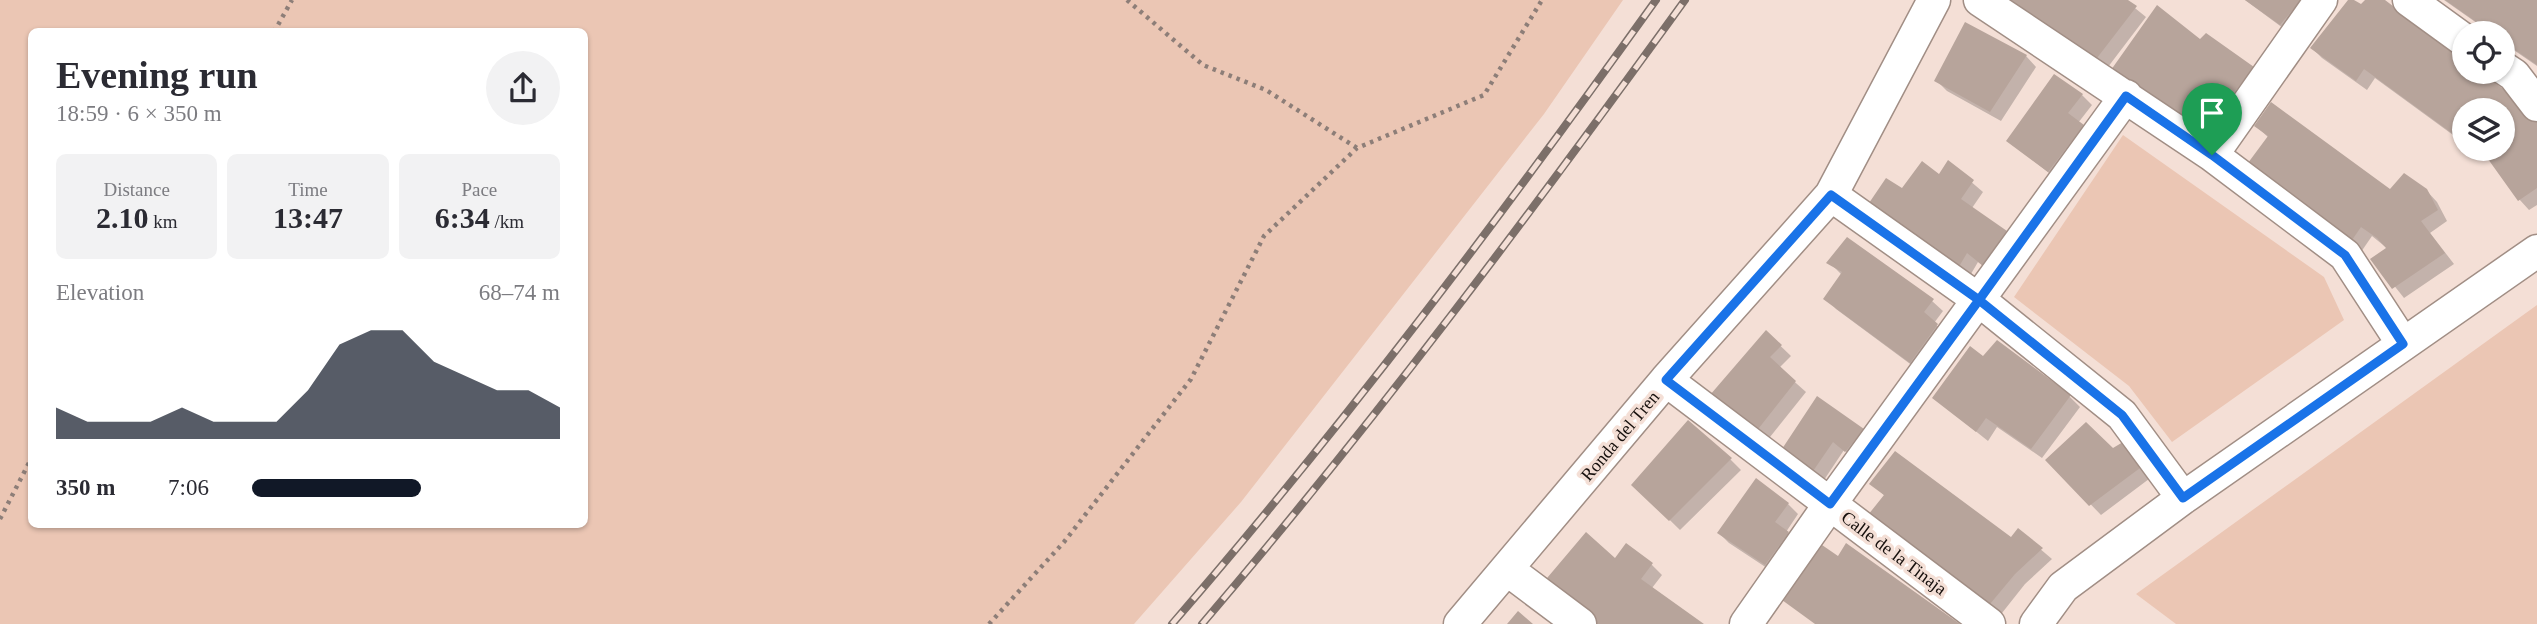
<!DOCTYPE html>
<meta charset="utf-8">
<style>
body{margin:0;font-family:Georgia,serif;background:#f2f2f3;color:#2b2b33;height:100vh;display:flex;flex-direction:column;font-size:26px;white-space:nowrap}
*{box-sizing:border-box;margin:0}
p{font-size:23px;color:#7c7c81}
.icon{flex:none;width:38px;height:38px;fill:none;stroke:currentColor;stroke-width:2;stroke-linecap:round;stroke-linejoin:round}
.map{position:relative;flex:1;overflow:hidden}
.details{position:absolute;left:28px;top:28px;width:560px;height:500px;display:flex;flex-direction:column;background:#fff;border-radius:10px;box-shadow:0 2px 5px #0004}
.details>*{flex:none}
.controls{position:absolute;left:2452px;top:21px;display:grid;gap:14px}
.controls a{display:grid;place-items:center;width:63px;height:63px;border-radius:50%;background:#fff;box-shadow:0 2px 5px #0004;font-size:35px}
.pin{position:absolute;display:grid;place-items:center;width:60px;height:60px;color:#fff;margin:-72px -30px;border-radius:50% 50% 50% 0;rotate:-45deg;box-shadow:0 0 7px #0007}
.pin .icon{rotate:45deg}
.round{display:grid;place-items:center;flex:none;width:74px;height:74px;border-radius:37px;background:#f2f2f3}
.head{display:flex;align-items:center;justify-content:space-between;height:119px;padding:0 28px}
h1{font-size:38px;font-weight:800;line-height:52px}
.figures{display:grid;grid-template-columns:repeat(3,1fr);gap:10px;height:119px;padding:7px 28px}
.figures div{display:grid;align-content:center;border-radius:10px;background:#f2f2f3;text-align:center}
.figures b{font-size:30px;font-weight:800}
.figures small{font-size:19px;font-weight:400}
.figures p{font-size:19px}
.chart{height:196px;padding:14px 28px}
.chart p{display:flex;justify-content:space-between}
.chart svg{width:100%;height:126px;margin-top:7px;fill:#111827;opacity:.7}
ul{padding:0 28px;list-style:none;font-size:23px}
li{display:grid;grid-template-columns:112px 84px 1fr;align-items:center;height:52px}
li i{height:18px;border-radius:9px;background:#111827}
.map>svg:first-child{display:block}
</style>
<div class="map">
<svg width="2537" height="624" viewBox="0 0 2537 624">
<rect width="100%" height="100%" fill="#f4dfd6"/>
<path fill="#ebc6b4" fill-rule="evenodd" d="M0,0H1623L1544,114L1241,502L1134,624H0ZM32,32H584V525H32Z
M2123,135L2324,277L2344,320L2172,442L2129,386L2014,297Z
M2537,305V624H2176L2136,594Z"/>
<path fill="#0003" d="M2002,0H2125L2146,17L2108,67Z
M2245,0H2319L2291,34Z
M2350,0L2362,7L2367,0H2382L2464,62V72H2477L2520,104L2537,121V205L2529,210L2519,199L2494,164L2472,149H2502V110H2464V143L2375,78L2367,90L2322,58L2312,48Z
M2444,0H2537V66L2502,42V33H2491Z
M2200,41L2252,69L2263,79L2228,123L2212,114L2198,133L2123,80Z
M2026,56L2036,67L2001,121L1947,91L1936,80Z
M2082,95L2092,105L2078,123L2093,136L2059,181L2009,141Z
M2256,126L2390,191L2426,190L2437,202L2447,221L2430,233L2454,264L2404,298L2373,259L2388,249L2372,236L2361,252L2269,138Z
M1948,162L1983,192L1972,208L2006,233L2016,243L1993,274L1978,262L1968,279L1903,190L1940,176Z
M1829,262L1932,301L1943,311L1934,323L1947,336L1921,372L1836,309L1826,298L1842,275Z
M1766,332L1791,356L1779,368L1806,392L1766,442L1723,405Z
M2070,397L2080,407L2042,458L1997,427L1988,441L1934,398Z
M1862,430L1873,440L1856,461L1844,450L1822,483L1782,452Z
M2123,444L2133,455L2149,479L2101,515L2048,460L2113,450Z
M1730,459L1741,470L1680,530L1634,485Z
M1872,484L2011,540L2018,530L2052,559L2025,584L2002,613L1880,525L1885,496Z
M1788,504L1798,514L1786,532L1798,543L1776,574L1729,543L1719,533Z
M1586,535L1615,560L1627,546L1652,565L1662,575L1652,588L1701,624H1593L1555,594L1545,584Z"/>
<path fill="#b7a49b" d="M2002,0H2128L2137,6L2097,58L2045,24Z
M2245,0H2301L2280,25Z
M2348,0H2354L2361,4L2365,0H2385L2464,60V72H2480L2521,102L2537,119V188L2518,201L2488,159L2474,149H2502V110H2464V142L2364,69L2356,81L2310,48Z
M2445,0H2537V65L2502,41V33H2492Z
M2157,5L2200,39L2206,33L2254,67L2217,114L2201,104L2186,124L2111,70Z
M1965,22L2027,55L1990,112L1934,81Z
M2054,74L2083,94L2068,113L2084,125L2048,172L2006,141Z
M2271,102L2390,189L2404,173L2427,189L2438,210L2421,221L2445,253L2392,289L2370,259L2386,248L2377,238L2361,227L2350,243L2245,167L2268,136L2254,126Z
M1948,160L1974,180L1961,199L2007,231L1982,265L1967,253L1957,270L1867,206L1886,178L1902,188L1922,161L1939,174Z
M1847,237L1934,299L1924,312L1938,324L1910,363L1823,299L1842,272L1826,263Z
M1766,330L1782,345L1770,357L1796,381L1755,433L1710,395Z
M1997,340L2071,395L2031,449L1986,418L1976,432L1932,398L1970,346L1983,356Z
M1817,396L1864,429L1845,452L1833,442L1811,474L1780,452Z
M1688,420L1732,458L1669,521L1631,485Z
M2086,422L2113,448L2123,442L2140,468L2089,506L2045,460Z
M1895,451L2011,537L2018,528L2043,548L2015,574L1990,604L1868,515L1884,495L1869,484Z
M1756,478L1789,503L1775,522L1789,532L1765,565L1717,533Z
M1586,532L1615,558L1626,543L1653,563L1641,579L1704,624H1592L1542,584Z
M1846,543L1960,624H1815L1782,600L1822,545L1838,556Z
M1518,611L1533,624H1507Z"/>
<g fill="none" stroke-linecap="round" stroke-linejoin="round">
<g stroke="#a18e85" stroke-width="35">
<path id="street" d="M1980,0L2212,155L2345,255L2403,344
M2409,0L2464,40
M2502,67L2514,75L2537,105
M2212,155L2321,0
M1831,195L1979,300L2122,415L2183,498
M1666,380L1989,624
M1508,570L1580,624
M1460,624L1666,380L1831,195L1934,0
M1746,624L1830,504L2126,96
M2036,624L2063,587L2183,498L2537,251"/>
</g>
<path stroke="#8d7e78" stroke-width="4.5" stroke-dasharray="3.5 5" stroke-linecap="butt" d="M1127,0L1203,65L1266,90L1357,148
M274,32L292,0
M0,519L32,457
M989,624L1064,542L1191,379L1264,236L1357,148L1484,95L1542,0"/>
<use href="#street" stroke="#fff" stroke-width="32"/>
<g stroke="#7c6f69" stroke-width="8">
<path id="rail" d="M1172,624C1345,424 1503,214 1656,0
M1202,624C1373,424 1531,213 1685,0"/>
</g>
<use href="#rail" stroke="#f4dfd6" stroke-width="5" stroke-dasharray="16" stroke-linecap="butt"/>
</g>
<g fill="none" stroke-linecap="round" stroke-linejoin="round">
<g stroke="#fff" stroke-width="14">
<path id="route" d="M2212,155L2126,96L1979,300L1831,195L1666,380L1830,504L1979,300L2122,415L2183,498L2403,344L2345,255L2212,155"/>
</g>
<use href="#route" stroke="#1a73e8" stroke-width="9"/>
</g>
<g text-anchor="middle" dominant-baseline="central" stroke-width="7" stroke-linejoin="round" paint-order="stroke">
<g font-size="18" fill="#17100d" stroke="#f4dfd6">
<text transform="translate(1620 436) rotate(-50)">Ronda del Tren</text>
<text transform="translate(1894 553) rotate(37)">Calle de la Tinaja</text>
</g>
</g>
</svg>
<div class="controls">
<a><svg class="icon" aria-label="locate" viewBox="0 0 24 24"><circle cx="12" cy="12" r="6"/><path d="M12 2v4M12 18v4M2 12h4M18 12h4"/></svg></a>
<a><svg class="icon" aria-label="layers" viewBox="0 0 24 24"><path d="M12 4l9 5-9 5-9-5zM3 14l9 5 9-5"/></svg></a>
</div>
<div class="pin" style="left:2212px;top:155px;background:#1e9e55"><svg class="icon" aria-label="arrive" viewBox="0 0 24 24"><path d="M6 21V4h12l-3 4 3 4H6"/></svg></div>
<section class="details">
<div class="head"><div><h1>Evening run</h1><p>18:59 · 6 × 350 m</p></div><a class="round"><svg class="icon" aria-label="share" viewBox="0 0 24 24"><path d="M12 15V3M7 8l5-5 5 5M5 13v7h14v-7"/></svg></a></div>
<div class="figures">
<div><p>Distance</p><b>2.10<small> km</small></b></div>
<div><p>Time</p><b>13:47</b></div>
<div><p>Pace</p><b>6:34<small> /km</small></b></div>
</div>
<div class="chart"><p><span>Elevation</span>68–74 m</p>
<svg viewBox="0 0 160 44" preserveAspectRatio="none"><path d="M0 44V33L10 38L20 38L30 38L40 33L50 38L60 38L70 38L80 27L90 11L100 6L110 6L120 17L130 22L140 27L150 27L160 33V44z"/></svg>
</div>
<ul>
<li><b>350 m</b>7:06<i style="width:55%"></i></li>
</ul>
</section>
</div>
